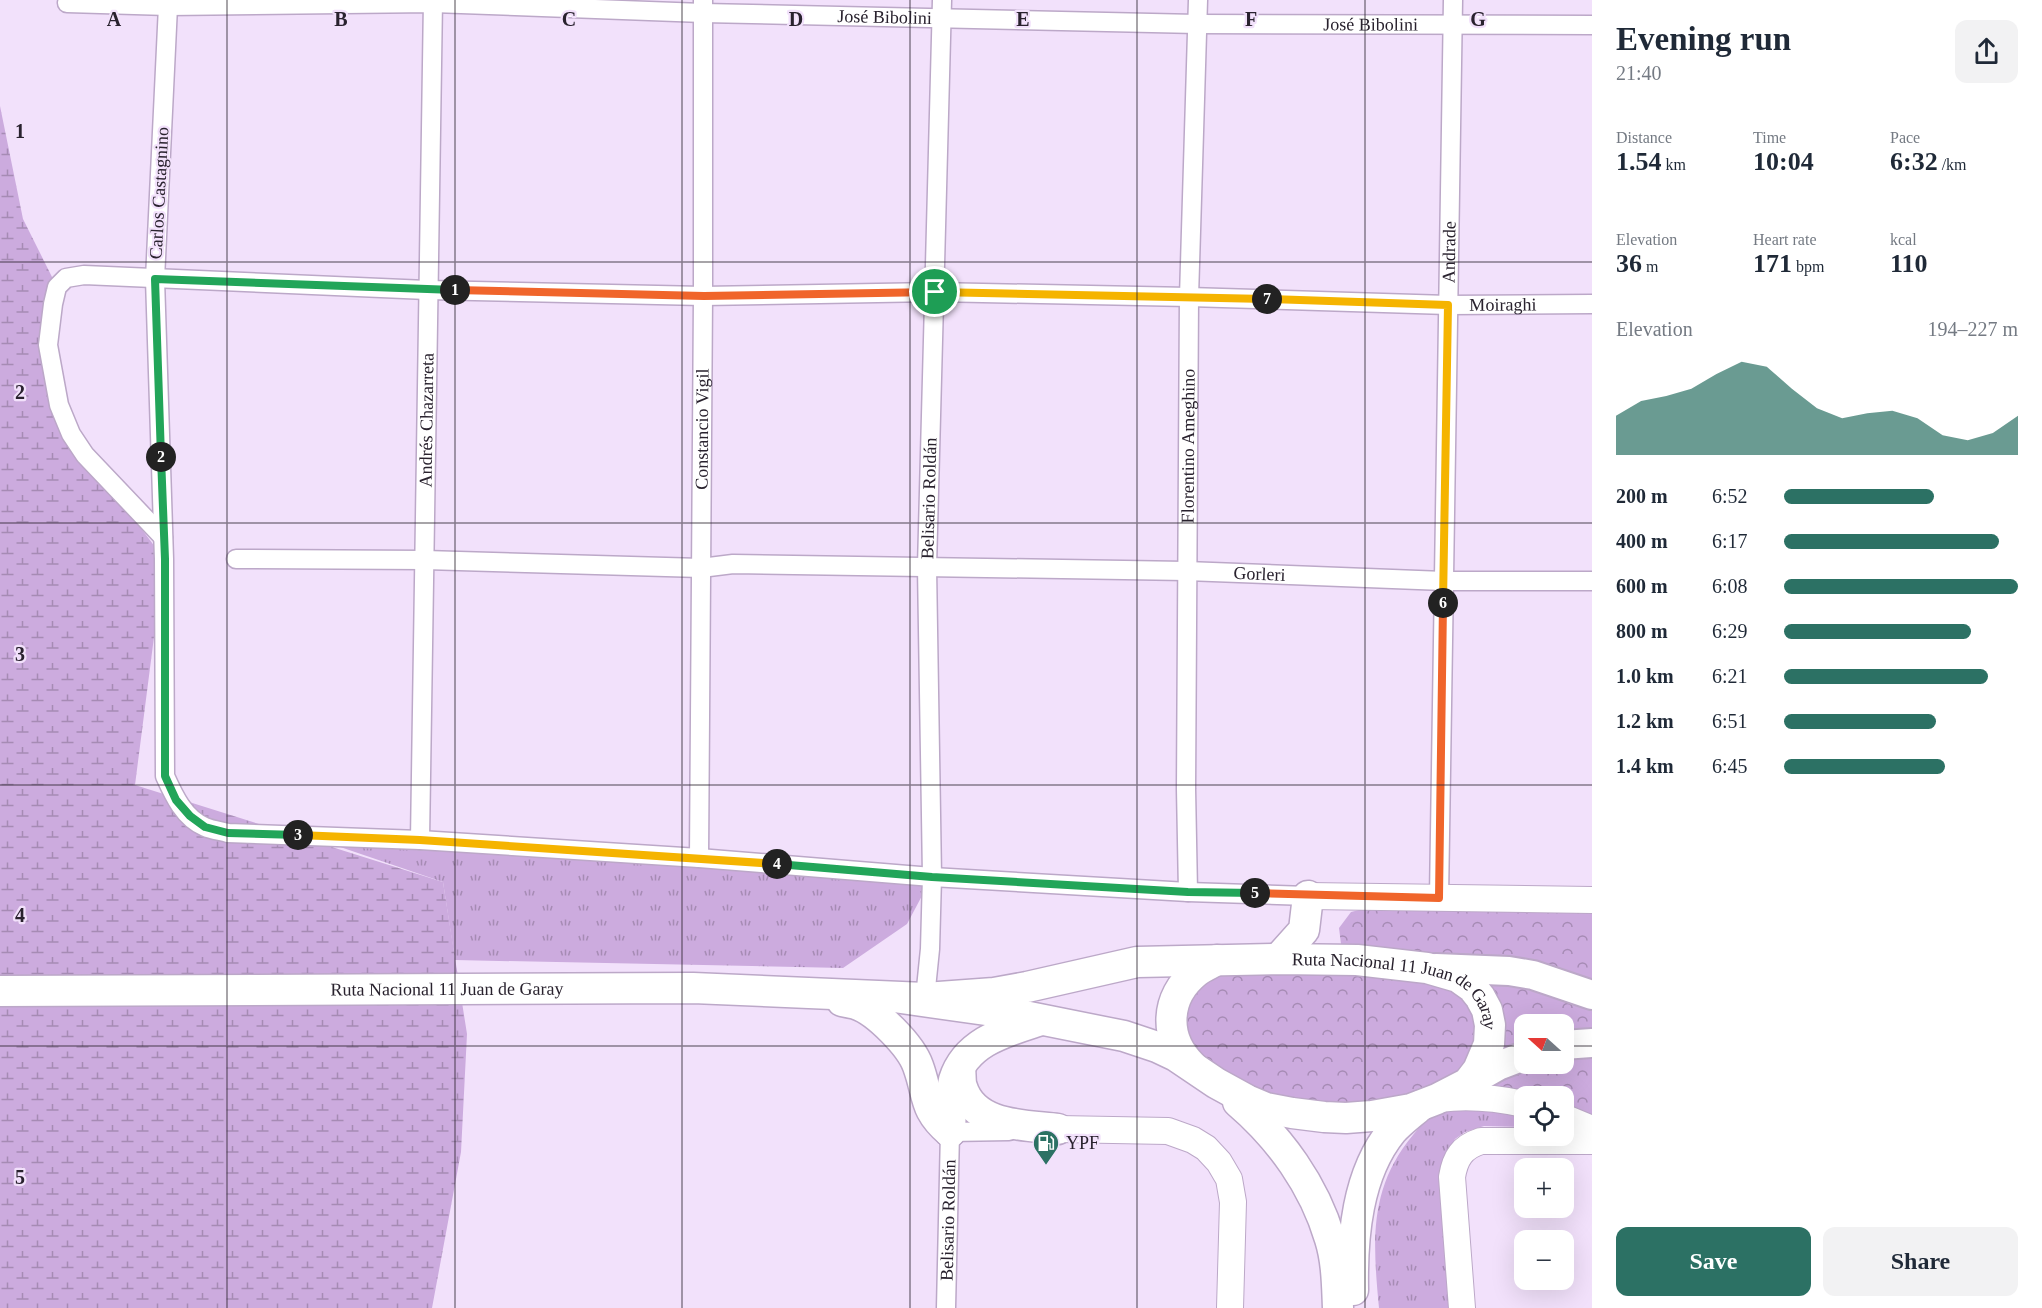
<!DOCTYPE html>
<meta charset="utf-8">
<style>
body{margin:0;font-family:"Times New Roman",serif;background:#f2f2f3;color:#1f2937;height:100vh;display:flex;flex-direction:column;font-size:22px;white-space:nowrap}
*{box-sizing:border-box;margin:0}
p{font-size:20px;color:#747a83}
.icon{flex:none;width:33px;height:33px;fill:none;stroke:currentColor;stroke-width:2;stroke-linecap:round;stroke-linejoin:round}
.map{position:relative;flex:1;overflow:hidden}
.side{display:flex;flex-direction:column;background:#fff;width:450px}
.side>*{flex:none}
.needle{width:39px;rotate:291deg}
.controls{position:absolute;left:1514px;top:1014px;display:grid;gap:12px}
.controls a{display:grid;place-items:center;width:60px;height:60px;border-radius:12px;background:#fff;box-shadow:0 6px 24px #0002;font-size:30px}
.pin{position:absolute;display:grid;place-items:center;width:51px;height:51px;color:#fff;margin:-26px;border:3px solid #fff;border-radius:50%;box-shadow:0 2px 6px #0007}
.km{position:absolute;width:30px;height:30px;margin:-15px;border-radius:50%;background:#222;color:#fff;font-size:16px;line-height:30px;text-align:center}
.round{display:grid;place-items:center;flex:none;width:63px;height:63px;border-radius:12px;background:#f2f2f3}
.summary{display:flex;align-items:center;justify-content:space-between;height:102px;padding:0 24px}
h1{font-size:33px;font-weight:700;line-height:45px}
.stats{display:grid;grid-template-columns:repeat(3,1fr);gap:9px;height:102px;padding:6px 24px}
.stats div{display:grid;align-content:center}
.stats b{font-size:26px;font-weight:700}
.stats small{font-size:16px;font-weight:400}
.stats p{font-size:16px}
.chart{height:168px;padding:12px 24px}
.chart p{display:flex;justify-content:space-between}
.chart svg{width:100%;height:108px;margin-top:6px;fill:#2c7164;opacity:.7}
.action{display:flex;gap:12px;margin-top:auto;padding:12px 24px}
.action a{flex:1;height:69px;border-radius:12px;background:#2c7164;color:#fff;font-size:24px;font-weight:700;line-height:69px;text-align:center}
.action a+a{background:#f2f2f3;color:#1f2937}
ul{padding:0 24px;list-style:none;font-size:20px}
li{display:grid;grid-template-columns:96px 72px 1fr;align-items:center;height:45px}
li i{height:15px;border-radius:8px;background:#2c7164}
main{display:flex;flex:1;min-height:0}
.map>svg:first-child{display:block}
</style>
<main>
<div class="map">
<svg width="1592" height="1308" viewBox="0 0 1592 1308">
<defs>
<pattern id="grass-tufts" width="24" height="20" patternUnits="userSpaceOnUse" patternTransform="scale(1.5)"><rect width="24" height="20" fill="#ccabde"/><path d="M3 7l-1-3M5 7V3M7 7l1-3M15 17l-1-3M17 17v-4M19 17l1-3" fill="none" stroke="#a68bb4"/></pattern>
<pattern id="wetland-marsh" width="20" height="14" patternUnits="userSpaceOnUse" patternTransform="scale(1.5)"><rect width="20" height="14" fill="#ccabde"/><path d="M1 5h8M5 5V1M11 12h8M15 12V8" fill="none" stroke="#a68bb4"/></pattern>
<pattern id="park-crowns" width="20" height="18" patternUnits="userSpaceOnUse" patternTransform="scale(1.5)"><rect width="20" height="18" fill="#ccabde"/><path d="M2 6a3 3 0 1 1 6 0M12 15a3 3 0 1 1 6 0" fill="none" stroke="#a68bb4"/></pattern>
</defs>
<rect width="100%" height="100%" fill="#f2e1fb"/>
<path fill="url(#grass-tufts)" d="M308,836L932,877L907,924L843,968L455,960L443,882Z
M1447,1105H1524V1127L1484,1126L1465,1132L1455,1139L1444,1162L1450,1308H1379C1373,1243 1368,1189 1413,1135C1426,1120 1429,1115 1447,1105Z"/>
<path fill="url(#wetland-marsh)" d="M0,106L23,219L57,287L48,346L71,434L164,559L135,785L443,882L467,1034L461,1152L432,1308H0Z"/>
<path fill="url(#park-crowns)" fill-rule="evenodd" d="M1379,905L1592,912V1121L1563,1112V1096H1524L1469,1083L1481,996L1360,954L1341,944L1339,928L1351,912ZM1524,1024H1563V1064H1524Z
M1218,971L1425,976L1459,992L1475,1012L1479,1045L1464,1071L1389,1106L1293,1105L1210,1068L1187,1044L1184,1002Z"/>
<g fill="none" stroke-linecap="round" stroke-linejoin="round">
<g stroke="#bca8c8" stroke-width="21">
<g id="minor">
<path id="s1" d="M67,3L168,6L433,3L703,13L1197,24L1592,25"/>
<path d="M168,6L155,279L164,559L165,776C174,796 184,818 205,827C212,830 221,831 228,833L420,840L699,858L932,877L1188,892L1308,896"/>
<path id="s2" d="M163,537L85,455L71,434L59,405L48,345L53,304L57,287L66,278L84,275L427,290L703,296L935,292L1189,297L1448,305L1592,304"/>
<path id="s3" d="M236,559L425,560L701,568L733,564L1186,571L1444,581H1592"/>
<path id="s4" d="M420,840L433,0"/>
<path id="s5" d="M699,858L703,296V0"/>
<path id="s6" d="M1188,892L1186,789L1189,297L1198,0"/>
<path id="s7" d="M1439,898L1453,0"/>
<path id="s8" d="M925,998L930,949L932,877L927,567L942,0"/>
<path id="s9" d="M946,1308L950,1132L1009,1131"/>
</g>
</g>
<g stroke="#bca8c8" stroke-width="28">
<path id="secondary" d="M1308,896L1592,900
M1440,1099C1468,1095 1496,1098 1524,1104
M1563,1117L1592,1129
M1058,1129L1168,1131L1193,1140L1206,1148L1219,1162L1229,1179L1233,1202L1230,1308
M1462,1308L1452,1177C1455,1158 1462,1147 1481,1141H1592"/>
</g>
<g stroke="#bca8c8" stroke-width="32">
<path id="primary" d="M1436,968L1509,971L1533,975L1592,995
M1563,1045L1592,1043
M1468,1083L1498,1066L1524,1056"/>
</g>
<g stroke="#bca8c8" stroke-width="33">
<g id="trunk">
<path d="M1278,959L1304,930L1308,896"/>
<path id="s10" d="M0,991L693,988L925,998L994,993L1027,987L1137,962L1278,959L1357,960L1427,968L1458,977L1472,987L1480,997L1487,1010L1490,1025L1489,1044L1478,1070L1468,1083L1437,1099L1411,1109L1372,1116L1346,1118L1324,1117L1292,1113L1266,1108L1247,1100L1216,1083L1176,1056L1157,1047L1124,1036L1014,1014L894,997"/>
<path d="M842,1001C847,1002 852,1003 856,1004C877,1011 911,1046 918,1066C929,1096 923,1109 950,1132"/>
<path d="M1192,1066C1163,1038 1165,997 1196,972C1202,967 1210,964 1217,960"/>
<path d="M960,1069C961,1075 960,1082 962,1087C974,1127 1026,1125 1058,1129"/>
<path d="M1238,1102C1280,1138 1314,1185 1330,1239C1337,1261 1337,1285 1338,1308"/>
<path d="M950,1132C951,1115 950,1096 954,1080C966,1042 1004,1032 1038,1021"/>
<path d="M1353,1290C1352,1237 1357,1174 1392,1131C1400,1122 1411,1114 1420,1106"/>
</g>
</g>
<use href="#minor" stroke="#fff" stroke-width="18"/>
<use href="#secondary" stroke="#fff" stroke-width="26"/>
<use href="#primary" stroke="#fff" stroke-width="28"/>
<use href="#trunk" stroke="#fff" stroke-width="30"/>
</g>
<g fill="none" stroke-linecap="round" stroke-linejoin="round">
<g stroke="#fff" stroke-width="12">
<path id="split-1" d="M455,290L704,296L935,292"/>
</g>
<g stroke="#fff" stroke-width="12">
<path id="split-2" d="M161,457L155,279L455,290"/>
</g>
<g stroke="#fff" stroke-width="12">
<path id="split-3" d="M161,457L165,559V776L176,800L190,816L205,827L228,833L298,835"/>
</g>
<g stroke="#fff" stroke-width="12">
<path id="split-4" d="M298,835L420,840L777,864"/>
</g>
<g stroke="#fff" stroke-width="12">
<path id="split-5" d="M777,864L932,877L1188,892L1255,893"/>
</g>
<g stroke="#fff" stroke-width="12">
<path id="split-6" d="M1255,893L1439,898L1443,603"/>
</g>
<g stroke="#fff" stroke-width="12">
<path id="split-7" d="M1267,299L1448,305L1443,603"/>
</g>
<g stroke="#fff" stroke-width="12">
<path id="split-8" d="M935,292L1267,299"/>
</g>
<use href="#split-1" stroke="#f0652b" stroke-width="8"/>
<use href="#split-2" stroke="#22a559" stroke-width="8"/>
<use href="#split-3" stroke="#22a559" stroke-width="8"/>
<use href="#split-4" stroke="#f5b400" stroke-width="8"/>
<use href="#split-5" stroke="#22a559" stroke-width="8"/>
<use href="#split-6" stroke="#f0652b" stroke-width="8"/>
<use href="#split-7" stroke="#f5b400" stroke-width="8"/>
<use href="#split-8" stroke="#f5b400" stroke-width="8"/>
</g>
<path fill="none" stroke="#29222e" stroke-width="1.5" stroke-opacity="0.55" d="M227,0V1308M455,0V1308M682,0V1308M910,0V1308M1137,0V1308M1365,0V1308M0,262H1592M0,523H1592M0,785H1592M0,1046H1524M1563,1046H1592"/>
<defs>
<g id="fuel-pin" transform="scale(1.35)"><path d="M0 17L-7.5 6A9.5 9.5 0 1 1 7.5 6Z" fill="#2c7164" stroke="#f2e1fb"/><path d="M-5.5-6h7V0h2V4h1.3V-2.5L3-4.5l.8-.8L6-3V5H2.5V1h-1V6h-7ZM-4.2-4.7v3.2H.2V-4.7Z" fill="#fff"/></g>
</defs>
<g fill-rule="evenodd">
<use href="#fuel-pin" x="1046" y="1143"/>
</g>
<g text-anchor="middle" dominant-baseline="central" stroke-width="4.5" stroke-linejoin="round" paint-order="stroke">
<g font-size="18" fill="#29222e" stroke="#f2e1fb">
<text stroke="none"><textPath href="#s1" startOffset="818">José Bibolini</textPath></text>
<text stroke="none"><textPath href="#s1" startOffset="1304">José Bibolini</textPath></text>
<text transform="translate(159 193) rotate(-87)">Carlos Castagnino</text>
<text stroke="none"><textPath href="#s7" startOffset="646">Andrade</textPath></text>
<text stroke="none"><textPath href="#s2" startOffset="1740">Moiraghi</textPath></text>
<text stroke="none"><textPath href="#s4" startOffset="420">Andrés Chazarreta</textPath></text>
<text stroke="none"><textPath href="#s5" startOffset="429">Constancio Vigil</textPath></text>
<text stroke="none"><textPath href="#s6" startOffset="446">Florentino Ameghino</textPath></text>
<text stroke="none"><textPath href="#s8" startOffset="500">Belisario Roldán</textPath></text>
<text stroke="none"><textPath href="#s3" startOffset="1024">Gorleri</textPath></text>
<text stroke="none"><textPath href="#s10" startOffset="447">Ruta Nacional 11 Juan de Garay</textPath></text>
<text stroke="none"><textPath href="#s10" startOffset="1412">Ruta Nacional 11 Juan de Garay</textPath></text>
<text stroke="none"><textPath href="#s9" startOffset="88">Belisario Roldán</textPath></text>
</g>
<g font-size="18" fill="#29222e" stroke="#f2e1fb" text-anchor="start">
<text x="1066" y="1143">YPF</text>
</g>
</g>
<g font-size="20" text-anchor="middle" font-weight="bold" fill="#29222e" stroke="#f2e1fb" stroke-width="4.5" stroke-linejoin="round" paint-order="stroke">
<text x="114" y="26">A</text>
<text x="341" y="26">B</text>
<text x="569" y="26">C</text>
<text x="796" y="26">D</text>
<text x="1023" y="26">E</text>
<text x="1251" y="26">F</text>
<text x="1478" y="26">G</text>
<text x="20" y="138">1</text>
<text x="20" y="399">2</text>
<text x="20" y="661">3</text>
<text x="20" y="922">4</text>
<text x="20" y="1184">5</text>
</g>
</svg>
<div class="controls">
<a><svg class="needle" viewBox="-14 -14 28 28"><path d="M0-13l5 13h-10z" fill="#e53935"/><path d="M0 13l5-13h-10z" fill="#747a83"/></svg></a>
<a><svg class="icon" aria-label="locate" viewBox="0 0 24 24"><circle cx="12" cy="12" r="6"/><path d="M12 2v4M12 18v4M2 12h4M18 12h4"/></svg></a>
<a>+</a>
<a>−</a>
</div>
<div class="pin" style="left:935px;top:292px;background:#1e9e55"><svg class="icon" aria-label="arrive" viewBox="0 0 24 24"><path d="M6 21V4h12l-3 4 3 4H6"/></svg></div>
<b class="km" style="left:455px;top:290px">1</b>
<b class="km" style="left:161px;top:457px">2</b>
<b class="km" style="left:298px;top:835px">3</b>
<b class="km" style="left:777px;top:864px">4</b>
<b class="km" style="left:1255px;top:893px">5</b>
<b class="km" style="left:1443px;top:603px">6</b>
<b class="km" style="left:1267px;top:299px">7</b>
</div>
<section class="side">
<div class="summary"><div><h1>Evening run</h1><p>21:40</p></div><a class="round"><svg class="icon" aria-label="share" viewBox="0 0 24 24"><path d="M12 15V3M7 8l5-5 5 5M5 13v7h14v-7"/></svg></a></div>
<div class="stats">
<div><p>Distance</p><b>1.54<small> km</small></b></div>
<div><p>Time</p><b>10:04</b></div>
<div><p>Pace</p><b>6:32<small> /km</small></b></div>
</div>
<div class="stats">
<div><p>Elevation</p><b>36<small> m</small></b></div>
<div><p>Heart rate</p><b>171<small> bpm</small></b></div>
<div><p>kcal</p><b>110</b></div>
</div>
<div class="chart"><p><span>Elevation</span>194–227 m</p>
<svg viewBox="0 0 160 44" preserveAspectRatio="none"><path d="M0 44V28L10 22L20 20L30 17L40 11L50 6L60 8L70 17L80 25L90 29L100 27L110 26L120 29L130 36L140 38L150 35L160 28V44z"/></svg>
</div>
<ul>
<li><b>200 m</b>6:52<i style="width:64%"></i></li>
<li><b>400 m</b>6:17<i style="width:92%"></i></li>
<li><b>600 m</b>6:08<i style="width:100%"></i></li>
<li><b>800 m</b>6:29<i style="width:80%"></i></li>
<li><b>1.0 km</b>6:21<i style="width:87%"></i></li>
<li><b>1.2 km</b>6:51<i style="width:65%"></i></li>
<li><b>1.4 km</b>6:45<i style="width:69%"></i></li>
</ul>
<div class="action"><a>Save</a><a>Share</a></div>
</section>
</main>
